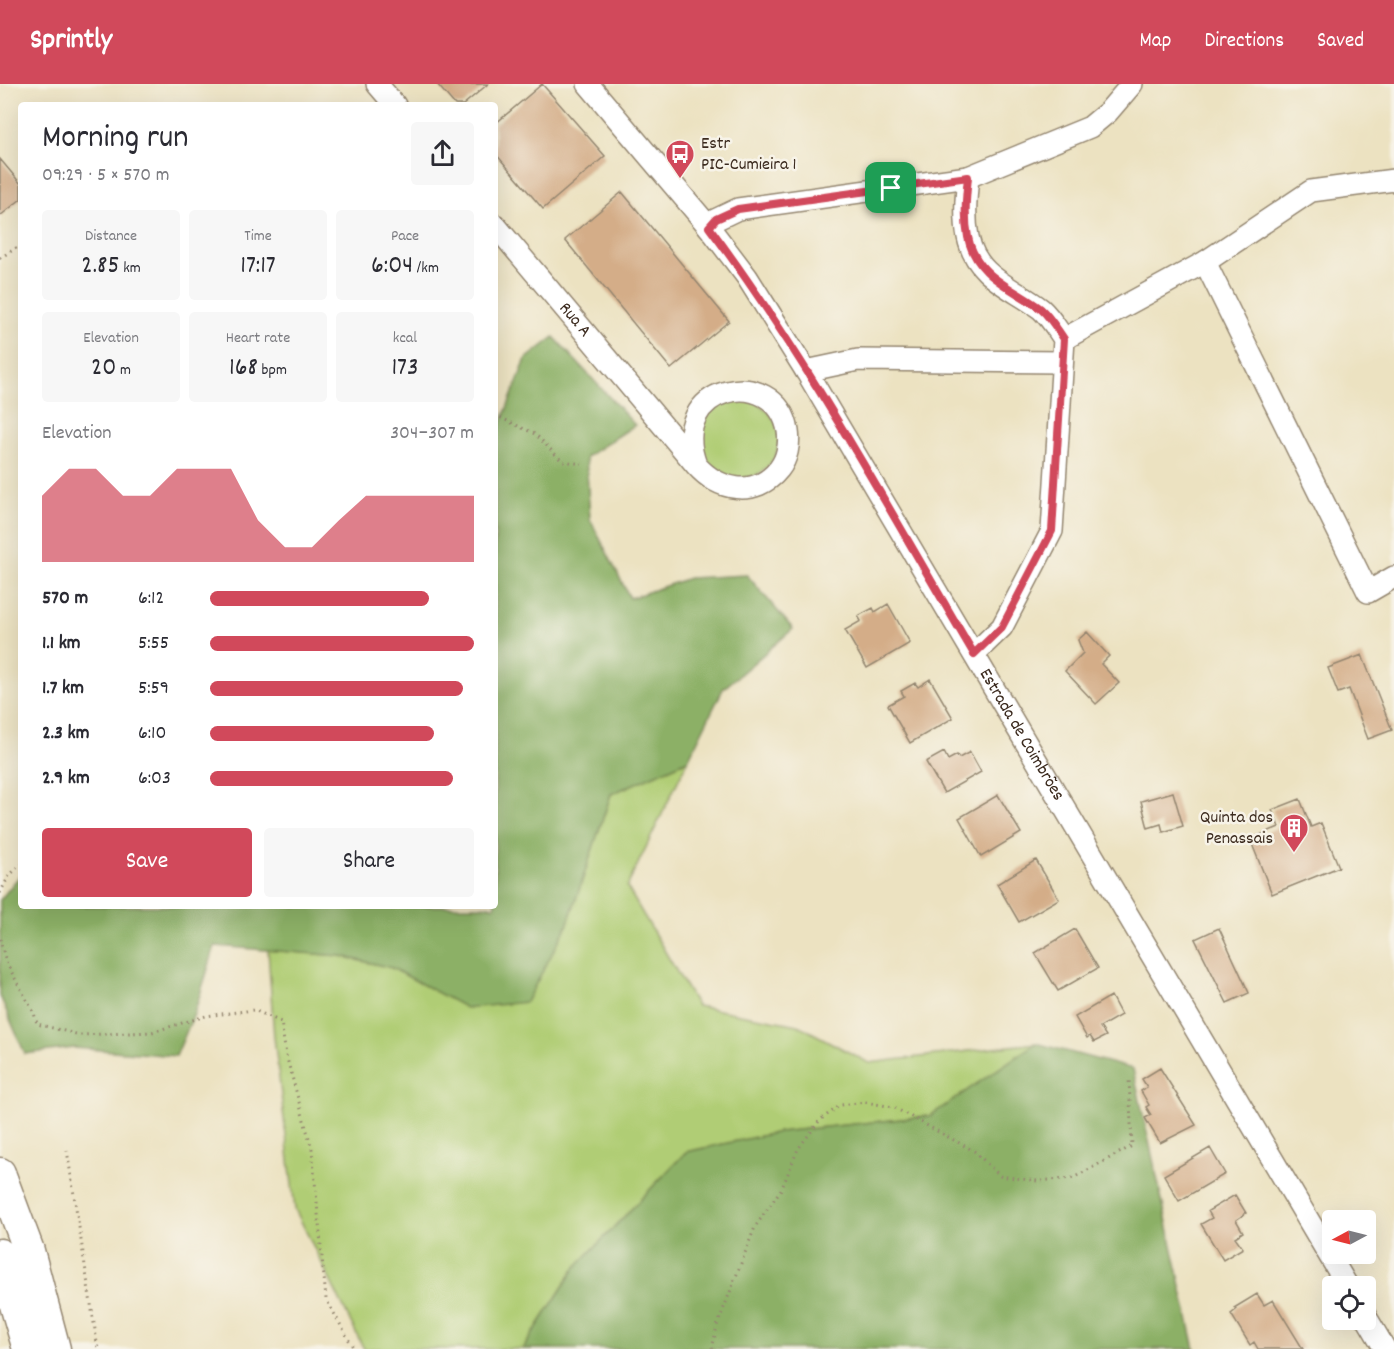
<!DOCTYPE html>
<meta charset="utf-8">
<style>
body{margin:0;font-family:Dekko,sans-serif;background:#f7f7f7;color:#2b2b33;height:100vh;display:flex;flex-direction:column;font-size:22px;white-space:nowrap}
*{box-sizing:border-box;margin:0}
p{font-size:20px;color:#7c7c81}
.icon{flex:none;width:33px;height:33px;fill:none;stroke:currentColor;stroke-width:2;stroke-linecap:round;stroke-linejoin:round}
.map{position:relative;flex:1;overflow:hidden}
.sheet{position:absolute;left:18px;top:18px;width:480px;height:807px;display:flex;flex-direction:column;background:#fff;border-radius:6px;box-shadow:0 6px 24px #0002}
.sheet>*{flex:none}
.needle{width:39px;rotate:263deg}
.buttons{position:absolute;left:1322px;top:1126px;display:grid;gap:12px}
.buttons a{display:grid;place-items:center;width:54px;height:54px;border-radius:6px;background:#fff;box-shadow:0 6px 24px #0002;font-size:30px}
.pin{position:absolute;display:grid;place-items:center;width:51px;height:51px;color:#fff;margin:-26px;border-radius:12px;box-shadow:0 3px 9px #0006}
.round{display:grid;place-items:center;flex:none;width:63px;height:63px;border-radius:6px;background:#f7f7f7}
.head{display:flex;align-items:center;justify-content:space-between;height:102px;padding:0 24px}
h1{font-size:33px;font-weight:600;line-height:45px}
.stats{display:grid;grid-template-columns:repeat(3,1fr);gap:9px;height:102px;padding:6px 24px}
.stats div{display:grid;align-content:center;border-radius:6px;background:#f7f7f7;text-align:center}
.stats b{font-size:26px;font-weight:600}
.stats small{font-size:16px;font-weight:400}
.stats p{font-size:16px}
.chart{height:168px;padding:12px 24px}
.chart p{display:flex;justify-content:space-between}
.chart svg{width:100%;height:108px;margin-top:6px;fill:#d1495b;opacity:.7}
.action{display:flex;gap:12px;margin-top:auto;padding:12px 24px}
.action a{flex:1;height:69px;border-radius:6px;background:#d1495b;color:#fff;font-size:24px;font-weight:600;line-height:69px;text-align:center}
.action a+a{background:#f7f7f7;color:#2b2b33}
ul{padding:0 24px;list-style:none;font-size:20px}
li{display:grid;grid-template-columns:96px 72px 1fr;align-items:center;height:45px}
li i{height:15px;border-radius:8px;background:#d1495b}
header{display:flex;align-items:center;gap:36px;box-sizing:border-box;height:84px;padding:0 30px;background:#d1495b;color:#fff}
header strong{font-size:28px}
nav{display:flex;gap:33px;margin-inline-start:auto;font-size:21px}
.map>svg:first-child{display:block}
</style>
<header>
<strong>Sprintly</strong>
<nav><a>Map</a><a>Directions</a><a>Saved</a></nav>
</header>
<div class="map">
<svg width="1394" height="1265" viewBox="0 0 1394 1265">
<rect width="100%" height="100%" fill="#f7f3e8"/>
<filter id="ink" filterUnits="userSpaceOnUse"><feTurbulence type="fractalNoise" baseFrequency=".0167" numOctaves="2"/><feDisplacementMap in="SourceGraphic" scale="12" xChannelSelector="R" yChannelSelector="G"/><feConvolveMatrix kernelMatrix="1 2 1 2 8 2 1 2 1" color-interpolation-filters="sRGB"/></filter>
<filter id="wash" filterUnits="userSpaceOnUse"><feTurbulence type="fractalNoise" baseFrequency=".008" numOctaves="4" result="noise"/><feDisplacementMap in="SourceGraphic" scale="24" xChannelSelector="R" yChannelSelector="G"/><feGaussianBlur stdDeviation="1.35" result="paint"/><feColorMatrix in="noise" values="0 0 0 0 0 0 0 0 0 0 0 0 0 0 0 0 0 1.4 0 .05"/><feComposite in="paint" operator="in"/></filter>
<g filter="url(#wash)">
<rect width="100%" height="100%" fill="#ece2c1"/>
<path fill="#b0cd74" stroke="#767c49" stroke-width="1.5" d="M699 355a40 40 0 1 1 80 0a40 40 0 1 1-80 0Z
M688,676L627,803L697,922L798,941L869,979L1036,959L930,1032L779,1048L686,1068L575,1184L523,1265H364L295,1125L274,953L268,866L341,872L392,884L466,923L567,842L611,710Z"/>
<path fill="#8cb066" stroke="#646d42" stroke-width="1.5" d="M554,253L635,341L586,373L590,435L630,514L689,494L747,491L793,545L723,605L688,676L611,710L567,842L526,918L466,924L392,884L341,872L215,862L194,930L176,972L74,964L25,970L0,912V816L21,790V822H495V355L526,275Z
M1036,959L1133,985L1195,1265H523L575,1184L686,1068L779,1048L930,1032Z"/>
<g id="blocks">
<path fill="#d4ad88" d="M437,0H488L463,21H455Z
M542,0L605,72L543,125L495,69V40Z
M0,75L21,100V115L0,132Z
M622,108L729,237L671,285L565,156Z
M888,520L910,559L867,584L845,546L861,537L858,532L873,524L875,528Z
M1087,548L1109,572L1101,580L1119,599L1096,620L1065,587L1083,569L1078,556Z
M1362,571L1392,646L1368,655L1349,605L1338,609L1328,584Z
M930,595L953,634L910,659L888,621L904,612L901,607L915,599L918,603Z
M944,668L948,676L957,671L959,674L970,668L981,688L944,709L926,678Z
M1173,708L1183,742L1163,748L1161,740L1148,744L1141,717Z
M998,711L1021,749L981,773L959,734Z
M1300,715L1311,743L1321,739L1339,783L1272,810L1250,755L1279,743L1272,726Z
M1036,776L1059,815L1019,838L997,800Z
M1219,844L1249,909L1227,919L1195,855Z
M1075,845L1098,884L1058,907L1035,869Z
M1111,912L1121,931L1100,943L1106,952L1094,958L1090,952L1087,954L1075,933Z
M1160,984L1196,1041L1160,1059L1145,1034L1151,1031L1146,1023L1149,1021L1141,1007L1147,1003L1142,995Z
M1210,1064L1225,1090L1179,1117L1164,1091Z
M1235,1111L1246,1129L1236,1136L1243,1148L1235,1153L1243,1164L1223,1176L1201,1140L1212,1134L1208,1127Z
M1257,1210L1264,1221L1273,1216L1303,1265H1258L1254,1258L1250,1261L1231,1230L1236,1226L1234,1224Z"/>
</g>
</g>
<g filter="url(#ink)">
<use href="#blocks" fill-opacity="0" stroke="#948670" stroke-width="1.5"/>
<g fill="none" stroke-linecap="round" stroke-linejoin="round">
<g stroke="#948670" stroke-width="24">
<g id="minor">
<path d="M377,0L395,21"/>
<path id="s1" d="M588,0L709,143L747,193L806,287L1348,1203"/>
<path d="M968,93C966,113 964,133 968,153C976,193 1012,203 1041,225C1050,233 1057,245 1064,255L1052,447L1002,543L974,570"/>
<path id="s2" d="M495,141L696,381C718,406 755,415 779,385C787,375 790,360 788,347C776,278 666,301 696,381"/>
<path d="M709,143L715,136L738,125L968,93L1090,43L1108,28L1132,0"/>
<path d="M1205,178L1368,508L1394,493"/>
<path d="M1064,255L1205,178L1311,107L1394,96"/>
<path d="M806,287L858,276L1062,278"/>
<path d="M1365,1231L1385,1265"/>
</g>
</g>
<g stroke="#948670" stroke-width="33">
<path id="highway" d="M0,1089L29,1167L55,1265
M0,1170L28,1265"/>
</g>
<path stroke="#948670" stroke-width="3" stroke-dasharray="1.5 4.5" stroke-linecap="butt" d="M0,174L21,161
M495,331L535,350L562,377L582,380
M0,809L9,792L21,780
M0,855L6,878L34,929L37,940L80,951L152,948L206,932L254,926L281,938L286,971L312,1065L326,1215L354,1265
M67,1066L98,1265
M712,1265L717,1242L755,1143L782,1104L798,1065L820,1036L841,1021L865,1018L893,1023L974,1067L1000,1092L1037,1097L1073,1094L1132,1062L1129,994"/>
<use href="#minor" stroke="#fff" stroke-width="21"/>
<use href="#highway" stroke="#fff" stroke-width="30"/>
</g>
</g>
<g fill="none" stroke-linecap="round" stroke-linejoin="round" filter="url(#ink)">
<g stroke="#fff" stroke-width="12">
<path id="route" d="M968,93C966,113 964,133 968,153C976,193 1012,203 1041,225C1050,233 1057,245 1064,255L1052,447L1002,543L974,570C889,426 809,277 709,143L716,135L738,125Z"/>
</g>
<use href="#route" stroke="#d1495b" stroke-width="8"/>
</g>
<defs>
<g id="bus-pin" transform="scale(1.5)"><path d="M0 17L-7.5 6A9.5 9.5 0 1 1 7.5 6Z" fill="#d1495b" stroke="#f7f3e8"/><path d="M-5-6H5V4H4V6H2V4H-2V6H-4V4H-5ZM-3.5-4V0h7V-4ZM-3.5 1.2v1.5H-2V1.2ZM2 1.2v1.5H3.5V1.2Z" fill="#fff"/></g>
<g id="building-pin" transform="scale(1.5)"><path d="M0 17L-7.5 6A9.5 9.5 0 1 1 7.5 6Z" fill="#d1495b" stroke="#f7f3e8"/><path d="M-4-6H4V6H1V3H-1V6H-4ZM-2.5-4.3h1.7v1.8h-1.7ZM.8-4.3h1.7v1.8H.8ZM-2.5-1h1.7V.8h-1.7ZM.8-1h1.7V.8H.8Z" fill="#fff"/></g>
</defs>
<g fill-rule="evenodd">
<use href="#bus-pin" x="680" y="70"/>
<use href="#building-pin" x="1294" y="744"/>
</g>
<g text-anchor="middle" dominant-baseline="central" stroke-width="5" stroke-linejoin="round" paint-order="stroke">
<g font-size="18" fill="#3b2a1e" stroke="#f7f3e8" text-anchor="start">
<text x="701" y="60">Estr<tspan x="701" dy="21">PIC-Cumieira 1</tspan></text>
<text x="1273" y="734" text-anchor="end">Quinta dos<tspan x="1273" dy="21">Penassais</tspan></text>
</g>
<g font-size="18" fill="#3b2a1e" stroke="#f7f3e8">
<text stroke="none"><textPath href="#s2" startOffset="124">Rua A</textPath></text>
<text stroke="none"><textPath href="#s1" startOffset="784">Estrada de Coimbrões</textPath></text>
</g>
</g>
</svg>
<div class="buttons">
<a><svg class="needle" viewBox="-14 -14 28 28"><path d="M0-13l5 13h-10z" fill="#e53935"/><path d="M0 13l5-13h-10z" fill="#7c7c81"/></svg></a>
<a><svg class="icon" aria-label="locate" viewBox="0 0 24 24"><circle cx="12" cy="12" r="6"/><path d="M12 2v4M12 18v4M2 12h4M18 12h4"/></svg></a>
</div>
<div class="pin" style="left:891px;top:104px;background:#1e9e55"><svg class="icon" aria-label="arrive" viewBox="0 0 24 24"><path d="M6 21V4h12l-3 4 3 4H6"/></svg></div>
<section class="sheet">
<div class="head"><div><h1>Morning run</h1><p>09:29 · 5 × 570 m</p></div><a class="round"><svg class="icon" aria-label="share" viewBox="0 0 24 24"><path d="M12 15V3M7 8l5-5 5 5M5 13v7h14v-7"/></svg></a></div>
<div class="stats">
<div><p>Distance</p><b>2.85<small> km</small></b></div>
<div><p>Time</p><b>17:17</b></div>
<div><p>Pace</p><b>6:04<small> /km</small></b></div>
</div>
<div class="stats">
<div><p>Elevation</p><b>20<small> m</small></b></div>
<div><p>Heart rate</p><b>168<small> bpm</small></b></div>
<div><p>kcal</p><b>173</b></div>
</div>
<div class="chart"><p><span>Elevation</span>304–307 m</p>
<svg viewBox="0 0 160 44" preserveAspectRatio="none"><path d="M0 44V17L10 6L20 6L30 17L40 17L50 6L60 6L70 6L80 27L90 38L100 38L110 27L120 17L130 17L140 17L150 17L160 17V44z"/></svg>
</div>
<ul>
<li><b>570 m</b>6:12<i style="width:83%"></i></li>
<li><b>1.1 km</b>5:55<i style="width:100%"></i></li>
<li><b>1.7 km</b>5:59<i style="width:96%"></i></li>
<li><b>2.3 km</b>6:10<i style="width:85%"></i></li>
<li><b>2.9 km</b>6:03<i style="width:92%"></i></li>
</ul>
<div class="action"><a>Save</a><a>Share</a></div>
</section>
</div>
